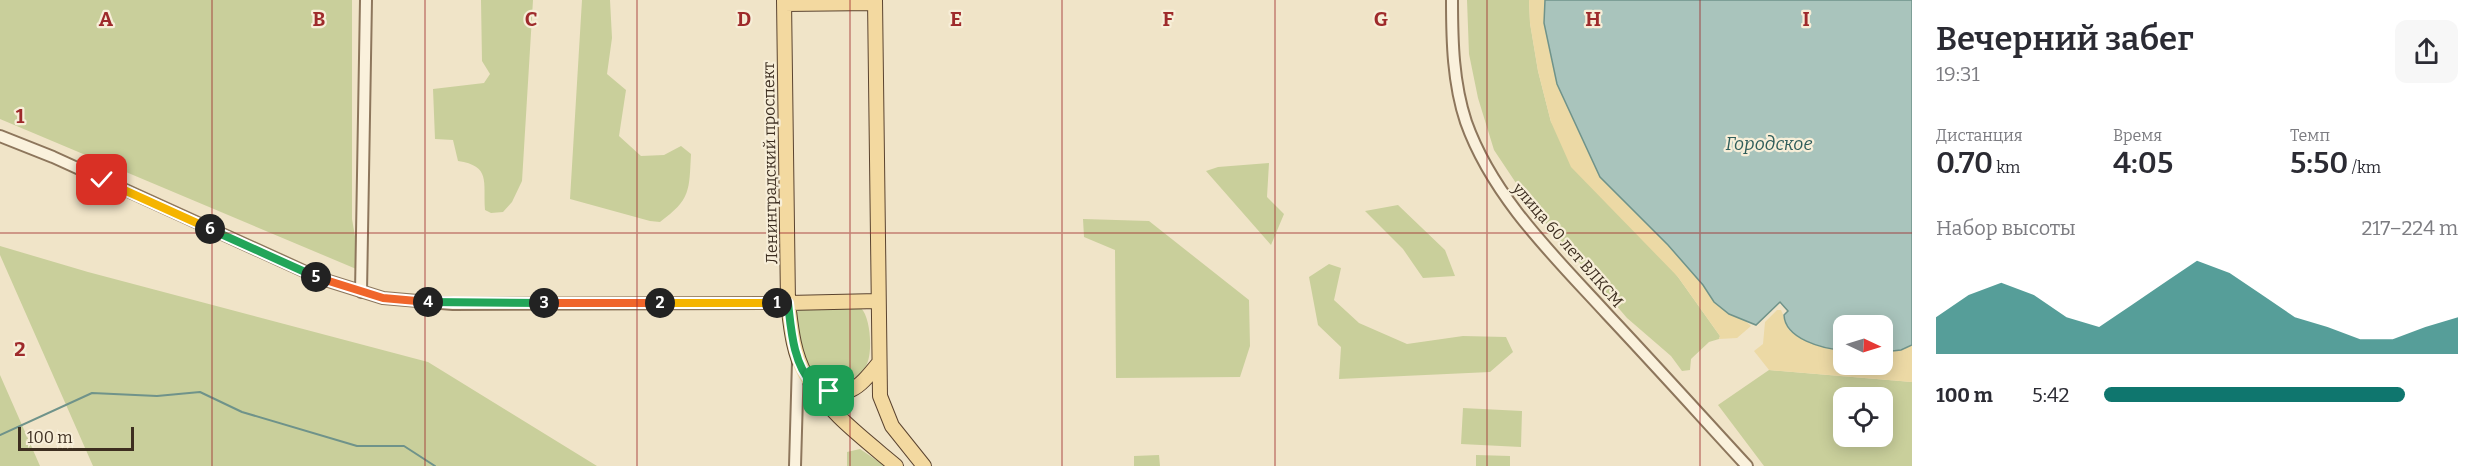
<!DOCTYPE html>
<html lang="ru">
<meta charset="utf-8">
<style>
body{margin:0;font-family:Bitter,serif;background:#f7f7f7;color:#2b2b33;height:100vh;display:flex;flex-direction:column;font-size:22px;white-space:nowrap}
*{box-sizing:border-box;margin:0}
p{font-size:20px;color:#7c7c81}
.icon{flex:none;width:33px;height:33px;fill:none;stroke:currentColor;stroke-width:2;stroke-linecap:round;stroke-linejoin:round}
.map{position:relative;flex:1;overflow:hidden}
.drawer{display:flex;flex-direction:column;background:#fff;width:570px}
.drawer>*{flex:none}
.needle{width:39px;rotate:94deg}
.controls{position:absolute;left:1833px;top:315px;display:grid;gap:12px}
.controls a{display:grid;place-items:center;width:60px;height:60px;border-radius:12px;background:#fff;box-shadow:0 3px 15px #0003;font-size:30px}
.scale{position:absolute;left:18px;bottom:15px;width:116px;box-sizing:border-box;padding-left:6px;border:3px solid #3d2e20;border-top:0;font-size:16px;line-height:21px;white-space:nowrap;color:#3d2e20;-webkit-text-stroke:4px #f7eed8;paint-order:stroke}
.pin{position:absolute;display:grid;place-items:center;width:51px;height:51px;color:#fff;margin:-26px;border-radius:12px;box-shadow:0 3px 9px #0006}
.km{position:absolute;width:30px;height:30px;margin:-15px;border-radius:50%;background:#222;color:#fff;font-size:16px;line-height:30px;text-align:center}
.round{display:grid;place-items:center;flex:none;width:63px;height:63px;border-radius:12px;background:#f7f7f7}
.overview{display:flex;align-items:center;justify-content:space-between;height:102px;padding:0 24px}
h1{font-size:33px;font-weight:600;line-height:45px}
.metrics{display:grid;grid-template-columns:repeat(3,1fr);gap:9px;height:102px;padding:6px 24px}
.metrics div{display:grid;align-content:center}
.metrics b{font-size:30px;font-weight:600}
.metrics small{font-size:16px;font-weight:400}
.metrics p{font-size:16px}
.chart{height:168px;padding:12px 24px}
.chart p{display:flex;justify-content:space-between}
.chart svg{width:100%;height:108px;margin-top:6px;fill:#0f766e;opacity:.7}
ul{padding:0 24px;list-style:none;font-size:20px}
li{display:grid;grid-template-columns:96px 72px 1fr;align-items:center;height:45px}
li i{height:15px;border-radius:8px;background:#0f766e}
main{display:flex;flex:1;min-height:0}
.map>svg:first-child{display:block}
</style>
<main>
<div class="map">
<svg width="1912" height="466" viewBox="0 0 1912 466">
<rect width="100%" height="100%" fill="#f0e4c8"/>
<path fill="#c9cf9b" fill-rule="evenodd" d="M0,0H352V219L361,271L0,119Z
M481,0H533L522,181L512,202L503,212L491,213L485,210C483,181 491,166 458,161L453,140L435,139L433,89L484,83L490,74L482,61Z
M582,0H610L612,38L607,74L626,90L619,136L641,156L664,155L681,146L691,154C689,191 691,199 660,222L650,221L570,199Z
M1467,0H1529L1530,23L1538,71L1551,122L1678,277L1720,336L1719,339L1709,342L1691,359L1690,370L1682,371L1671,356L1627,318L1532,207L1494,150L1478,98L1469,54Z
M1269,163L1267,197L1284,214L1271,245L1206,171L1218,167Z
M1398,205L1445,250L1455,276L1423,278L1403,249L1365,211Z
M1083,219L1149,221L1249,300L1250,346L1240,377L1116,378L1115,250L1084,237Z
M0,246L88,272L428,362L597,466H93L0,255Z
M1329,264L1341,268L1334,300L1359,323L1407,344L1463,336L1506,337L1513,352L1490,372L1339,379L1341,347L1318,325L1309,277Z
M861,308C871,318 873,354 866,366C855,386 824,389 810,370C800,355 798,334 795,316L799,309Z
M1769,370L1912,382V466H1764L1718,405ZM1844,398H1882V436H1844Z
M0,375L40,466H0Z
M1463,408L1522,411L1521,447L1461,444Z
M860,449L885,466H847V452Z
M1159,455L1160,466H1134V456Z
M1476,455L1510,456V466H1476Z"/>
<path fill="#ecd9a5" d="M1529,0H1545L1544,23L1557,84L1600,177L1668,245L1703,285L1714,302L1729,314L1742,318L1751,326L1737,338L1719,339L1720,336L1678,277L1571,167L1551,122L1538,71L1530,23Z
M1777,310H1781C1785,317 1784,325 1790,331C1804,343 1826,349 1843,350L1844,364H1882L1883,352L1901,350L1912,345V382L1769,370L1754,351L1763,344L1765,322Z"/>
<path fill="#a9c4bc" stroke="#6f938a" stroke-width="1.5" d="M1545,0H1912V345L1901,350L1883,352L1882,326H1844L1843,350C1823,349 1785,339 1784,315L1788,311L1780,302L1756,325L1729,314L1714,302L1703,285L1668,245L1600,177L1557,84L1544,23Z"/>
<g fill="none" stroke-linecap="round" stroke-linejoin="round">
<path stroke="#6f938a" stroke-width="2" d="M0,435L92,393L157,396L200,392L242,412L357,446H404L435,466"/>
<g stroke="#8d765c" stroke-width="14">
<path id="minor" d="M1452,0C1452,41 1453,83 1466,122C1493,198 1555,257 1608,315C1655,365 1701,416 1747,466
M0,136L53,157L319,278L383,298L453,304L788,303
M361,292L366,0
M795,466L798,361"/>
</g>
<g stroke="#5b4430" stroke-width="16">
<path id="major" d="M784,0L788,303C791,327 793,352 805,374C826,411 864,439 896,466
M875,0L880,396L892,426L924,466
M784,4L875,3
M788,303L878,301
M815,386C849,399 857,390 878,364"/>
</g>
<use href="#minor" stroke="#faf1dc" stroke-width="10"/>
<use href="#major" stroke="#f3d9a0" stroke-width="14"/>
</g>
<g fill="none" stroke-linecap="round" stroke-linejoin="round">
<g stroke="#fff" stroke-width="12">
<path id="split-1" d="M777,303H788C791,328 793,364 812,383C816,388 823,389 829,391"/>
</g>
<g stroke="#fff" stroke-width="12">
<path id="split-2" d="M660,303H777"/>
</g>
<g stroke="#fff" stroke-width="12">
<path id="split-3" d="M544,303H660"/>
</g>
<g stroke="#fff" stroke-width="12">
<path id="split-4" d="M428,302L544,303"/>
</g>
<g stroke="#fff" stroke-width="12">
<path id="split-5" d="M316,277L383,298L428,302"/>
</g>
<g stroke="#fff" stroke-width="12">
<path id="split-6" d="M210,229L316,277"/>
</g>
<g stroke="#fff" stroke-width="12">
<path id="split-7" d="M102,180L210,229"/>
</g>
<use href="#split-1" stroke="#22a559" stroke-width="8"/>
<use href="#split-2" stroke="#f5b400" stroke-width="8"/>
<use href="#split-3" stroke="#f0652b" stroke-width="8"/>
<use href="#split-4" stroke="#22a559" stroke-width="8"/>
<use href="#split-5" stroke="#f0652b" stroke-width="8"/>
<use href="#split-6" stroke="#22a559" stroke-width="8"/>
<use href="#split-7" stroke="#f5b400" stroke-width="8"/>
</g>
<path fill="none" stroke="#9e2a2b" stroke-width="1.5" stroke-opacity="0.55" d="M212,0V466M425,0V466M637,0V466M850,0V466M1062,0V466M1275,0V466M1487,0V466M1700,0V466M0,233H1912"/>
<g text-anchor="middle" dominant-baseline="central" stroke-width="4.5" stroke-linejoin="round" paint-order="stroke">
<g font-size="16" fill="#3d2e20" stroke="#f7eed8">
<text transform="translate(770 163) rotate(-91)">Ленинградский проспект</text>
<text transform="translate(1568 245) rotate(49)">улица 60 лет ВЛКСМ</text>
</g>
<g font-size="18" font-style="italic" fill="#2f5d5a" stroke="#f7eed8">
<text x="1769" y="144">Городское</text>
</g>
</g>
<g font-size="20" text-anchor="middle" font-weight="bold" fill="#9e2a2b" stroke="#f7eed8" stroke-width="4.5" stroke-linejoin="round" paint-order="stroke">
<text x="106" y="26">A</text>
<text x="319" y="26">B</text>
<text x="531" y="26">C</text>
<text x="744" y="26">D</text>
<text x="956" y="26">E</text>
<text x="1168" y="26">F</text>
<text x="1381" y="26">G</text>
<text x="1593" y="26">H</text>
<text x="1806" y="26">I</text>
<text x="20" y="123">1</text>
<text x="20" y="356">2</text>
</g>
</svg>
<div class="controls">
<a><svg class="needle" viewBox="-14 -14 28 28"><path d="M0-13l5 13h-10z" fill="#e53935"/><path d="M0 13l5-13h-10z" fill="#7c7c81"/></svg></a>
<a><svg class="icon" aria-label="locate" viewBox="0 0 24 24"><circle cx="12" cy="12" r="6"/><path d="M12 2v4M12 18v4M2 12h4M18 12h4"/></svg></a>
</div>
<div class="scale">100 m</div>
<div class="pin" style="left:829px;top:391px;background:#1e9e55"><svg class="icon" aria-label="arrive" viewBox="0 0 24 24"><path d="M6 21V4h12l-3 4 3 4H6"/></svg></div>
<div class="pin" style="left:102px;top:180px;background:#d93025"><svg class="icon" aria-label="check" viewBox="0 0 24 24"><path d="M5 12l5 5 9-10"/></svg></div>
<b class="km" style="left:777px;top:303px">1</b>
<b class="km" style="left:660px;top:303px">2</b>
<b class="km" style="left:544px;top:303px">3</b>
<b class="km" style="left:428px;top:302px">4</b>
<b class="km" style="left:316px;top:277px">5</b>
<b class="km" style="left:210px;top:229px">6</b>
</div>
<section class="drawer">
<div class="overview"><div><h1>Вечерний забег</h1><p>19:31</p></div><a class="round"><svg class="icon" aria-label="share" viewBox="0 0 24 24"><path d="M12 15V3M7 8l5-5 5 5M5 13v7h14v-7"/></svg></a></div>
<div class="metrics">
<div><p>Дистанция</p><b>0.70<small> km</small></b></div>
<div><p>Время</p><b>4:05</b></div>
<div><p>Темп</p><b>5:50<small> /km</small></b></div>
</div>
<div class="chart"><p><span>Набор высоты</span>217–224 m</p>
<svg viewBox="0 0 160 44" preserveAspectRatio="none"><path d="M0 44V29L10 20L20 15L30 20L40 29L50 33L60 24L70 15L80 6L90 11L100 20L110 29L120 33L130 38L140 38L150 33L160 29V44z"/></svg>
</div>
<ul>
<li><b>100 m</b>5:42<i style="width:85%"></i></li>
</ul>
</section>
</main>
